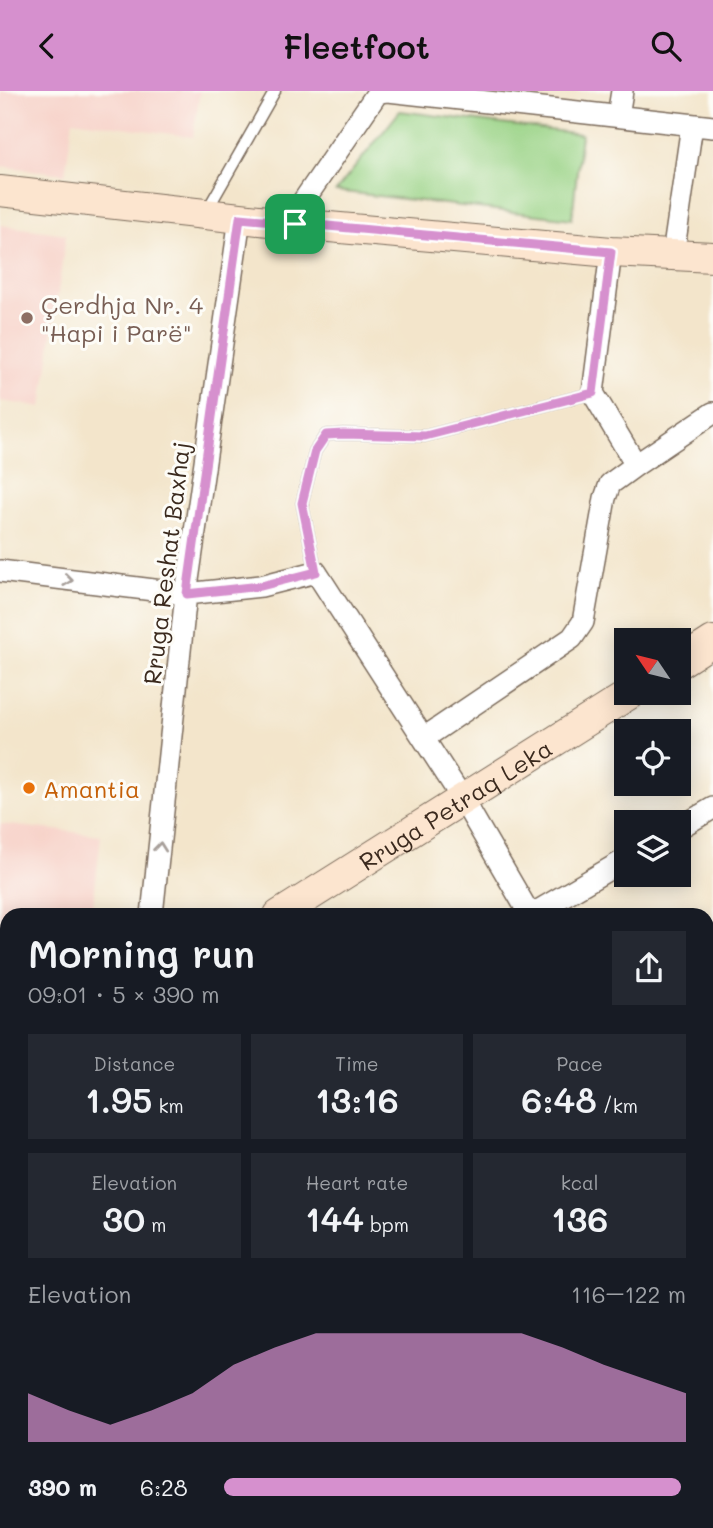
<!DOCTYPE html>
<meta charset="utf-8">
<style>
body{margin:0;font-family:Mali,sans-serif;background:#242831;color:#f1f3f6;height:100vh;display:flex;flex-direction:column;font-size:26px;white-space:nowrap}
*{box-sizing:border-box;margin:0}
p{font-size:23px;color:#9ea1a6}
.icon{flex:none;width:38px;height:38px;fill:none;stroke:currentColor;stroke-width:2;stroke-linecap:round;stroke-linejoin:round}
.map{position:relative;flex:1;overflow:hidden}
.side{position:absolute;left:0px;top:817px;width:714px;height:621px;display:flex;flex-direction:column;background:#171b24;border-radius:21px 21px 0 0;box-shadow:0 4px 18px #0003}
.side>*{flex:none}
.needle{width:46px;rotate:305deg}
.controls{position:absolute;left:614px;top:537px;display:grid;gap:14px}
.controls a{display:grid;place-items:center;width:77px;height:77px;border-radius:0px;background:#171b24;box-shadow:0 4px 18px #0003;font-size:35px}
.pin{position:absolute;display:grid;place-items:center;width:60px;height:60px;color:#fff;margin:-30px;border-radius:14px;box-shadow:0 4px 10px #0006}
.round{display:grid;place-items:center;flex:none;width:74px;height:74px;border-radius:0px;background:#242831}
.overview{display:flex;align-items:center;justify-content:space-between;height:119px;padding:0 28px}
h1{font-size:38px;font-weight:600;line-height:52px}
.metrics{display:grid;grid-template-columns:repeat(3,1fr);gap:10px;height:119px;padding:7px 28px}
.metrics div{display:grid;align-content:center;border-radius:0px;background:#242831;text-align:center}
.metrics b{font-size:35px;font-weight:600}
.metrics small{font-size:19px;font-weight:400}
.metrics p{font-size:19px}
.chart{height:196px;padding:14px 28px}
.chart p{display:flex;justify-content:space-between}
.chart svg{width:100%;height:126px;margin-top:7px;fill:#d690ce;opacity:.7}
ul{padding:0 28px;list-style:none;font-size:23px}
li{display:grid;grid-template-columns:112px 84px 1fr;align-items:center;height:52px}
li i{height:18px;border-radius:9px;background:#d690ce}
header{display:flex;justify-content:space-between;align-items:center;height:91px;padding:0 28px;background:#d690ce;color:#111;font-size:32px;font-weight:600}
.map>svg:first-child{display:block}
</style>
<header><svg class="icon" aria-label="back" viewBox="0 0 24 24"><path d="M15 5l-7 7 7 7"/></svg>Fleetfoot<svg class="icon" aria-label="search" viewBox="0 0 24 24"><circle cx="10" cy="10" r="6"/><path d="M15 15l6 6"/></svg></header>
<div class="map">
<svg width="713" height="1437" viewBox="0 0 713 1437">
<rect width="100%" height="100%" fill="#fdfcf7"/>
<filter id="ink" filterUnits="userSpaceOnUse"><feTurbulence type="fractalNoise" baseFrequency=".0143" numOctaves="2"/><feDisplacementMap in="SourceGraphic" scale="14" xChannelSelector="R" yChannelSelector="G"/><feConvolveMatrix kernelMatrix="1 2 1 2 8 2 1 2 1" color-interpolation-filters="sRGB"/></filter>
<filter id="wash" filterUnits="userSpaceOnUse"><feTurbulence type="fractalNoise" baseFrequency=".00686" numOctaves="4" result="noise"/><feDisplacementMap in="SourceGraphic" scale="28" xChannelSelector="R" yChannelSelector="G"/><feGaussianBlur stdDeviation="1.57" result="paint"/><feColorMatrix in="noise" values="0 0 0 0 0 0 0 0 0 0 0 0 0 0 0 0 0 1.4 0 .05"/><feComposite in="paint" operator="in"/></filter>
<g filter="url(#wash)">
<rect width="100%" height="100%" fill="#f3e5cb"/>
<path fill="#f7d1c8" d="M0,0H200L193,46L73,29L65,83L0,75Z
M0,134L66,143L42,316L0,310Z
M0,733L101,744L92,824H7V975L5,976H0Z"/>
<path fill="#9ad386" stroke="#6a7e52" stroke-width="2" d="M400,20L581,43L572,128L336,100Z
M0,1011L7,1012V1110L0,1108Z"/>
</g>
<g filter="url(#ink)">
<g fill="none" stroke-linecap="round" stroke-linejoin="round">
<g stroke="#7b6b5b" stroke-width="13">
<path id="lane" d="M206,121L275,0
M316,481L302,412L315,360L326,344L343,343L425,345L593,302
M0,1357L7,1348"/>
</g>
<g stroke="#7b6b5b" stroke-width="24">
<path id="street" d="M618,25L622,0
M295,133L302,112L378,1L388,0L713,36
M611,161L593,302L636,374
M673,164L692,34
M0,480L186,503L261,495L316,481L462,707L530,824
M424,647L572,547L583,531L605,407L610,393L636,374L713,322
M679,737L713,717
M152,824L186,503L240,127
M531,824L626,768
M707,876L713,873
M707,991H713
M0,1187L7,1188
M707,1198L713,1197
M319,1432L323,1437
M548,1432L552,1437"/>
</g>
<g stroke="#7b6b5b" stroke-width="32">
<g id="secondary">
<path d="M0,100L295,133L611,161L713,166"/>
<path d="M679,572L713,550"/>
<path id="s1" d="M279,824L631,602"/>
<path d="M0,993H7"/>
<path d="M0,1119L7,1120"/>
</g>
</g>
<use href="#lane" stroke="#fff" stroke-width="10"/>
<use href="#street" stroke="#fff" stroke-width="21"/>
<use href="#secondary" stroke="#fce5cf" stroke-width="30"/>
</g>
<defs><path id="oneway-chevron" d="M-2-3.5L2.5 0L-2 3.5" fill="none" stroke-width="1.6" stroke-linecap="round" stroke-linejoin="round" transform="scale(1.75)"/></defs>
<g stroke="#a79f9a">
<use href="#oneway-chevron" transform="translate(68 489) rotate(7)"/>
<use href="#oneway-chevron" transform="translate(160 756) rotate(-84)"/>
</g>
</g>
<g fill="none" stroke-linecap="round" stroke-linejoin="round" filter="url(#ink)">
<g stroke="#fff" stroke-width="14">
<path id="route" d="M240,127L611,161L593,302L425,345L343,343L326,344L315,360L302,412L316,481L261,495L187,503Z"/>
</g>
<use href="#route" stroke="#d690ce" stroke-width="9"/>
</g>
<circle fill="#8d6e63" stroke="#fdfcf7" stroke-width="2.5" cx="27" cy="227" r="7"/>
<circle fill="#e8710a" stroke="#fdfcf7" stroke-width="2.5" cx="29" cy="697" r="7"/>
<g text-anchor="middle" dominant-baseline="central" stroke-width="6" stroke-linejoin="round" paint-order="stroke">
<g font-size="24" fill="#785e54" stroke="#fdfcf7" text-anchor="start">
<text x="41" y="213">Çerdhja Nr. 4<tspan x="41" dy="28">"Hapi i Parë"</tspan></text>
</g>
<g font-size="24" fill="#3b2a1e" stroke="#fdfcf7">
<text transform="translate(166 472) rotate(-83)">Rruga Reshat Baxhaj</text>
<text stroke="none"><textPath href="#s1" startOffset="208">Rruga Petraq Leka</textPath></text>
</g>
<g font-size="24" fill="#c56008" stroke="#fdfcf7" text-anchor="start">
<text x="43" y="697">Amantia</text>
</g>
</g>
</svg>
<div class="controls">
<a><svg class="needle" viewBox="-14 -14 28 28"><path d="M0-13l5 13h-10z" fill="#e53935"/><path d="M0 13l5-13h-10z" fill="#9ea1a6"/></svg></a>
<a><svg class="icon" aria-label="locate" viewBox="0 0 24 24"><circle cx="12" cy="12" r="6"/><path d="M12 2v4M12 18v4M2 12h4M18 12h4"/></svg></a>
<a><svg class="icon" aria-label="layers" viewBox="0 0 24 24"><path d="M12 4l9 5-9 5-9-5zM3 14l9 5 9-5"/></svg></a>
</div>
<div class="pin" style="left:295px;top:133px;background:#1e9e55"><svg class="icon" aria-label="arrive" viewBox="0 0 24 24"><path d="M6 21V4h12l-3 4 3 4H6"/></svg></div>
<section class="side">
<div class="overview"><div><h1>Morning run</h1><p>09:01 · 5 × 390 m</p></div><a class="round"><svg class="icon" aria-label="share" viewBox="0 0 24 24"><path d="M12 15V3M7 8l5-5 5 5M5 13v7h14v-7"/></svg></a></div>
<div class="metrics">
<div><p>Distance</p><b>1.95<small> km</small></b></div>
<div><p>Time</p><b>13:16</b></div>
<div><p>Pace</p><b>6:48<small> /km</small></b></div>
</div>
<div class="metrics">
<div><p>Elevation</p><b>30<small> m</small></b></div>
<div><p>Heart rate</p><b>144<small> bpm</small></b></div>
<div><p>kcal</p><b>136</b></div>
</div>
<div class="chart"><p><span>Elevation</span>116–122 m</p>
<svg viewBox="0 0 160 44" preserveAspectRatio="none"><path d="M0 44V27L10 33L20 38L30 33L40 27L50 17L60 11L70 6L80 6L90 6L100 6L110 6L120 6L130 11L140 17L150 22L160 27V44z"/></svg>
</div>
<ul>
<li><b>390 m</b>6:28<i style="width:99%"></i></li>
</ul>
</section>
</div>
